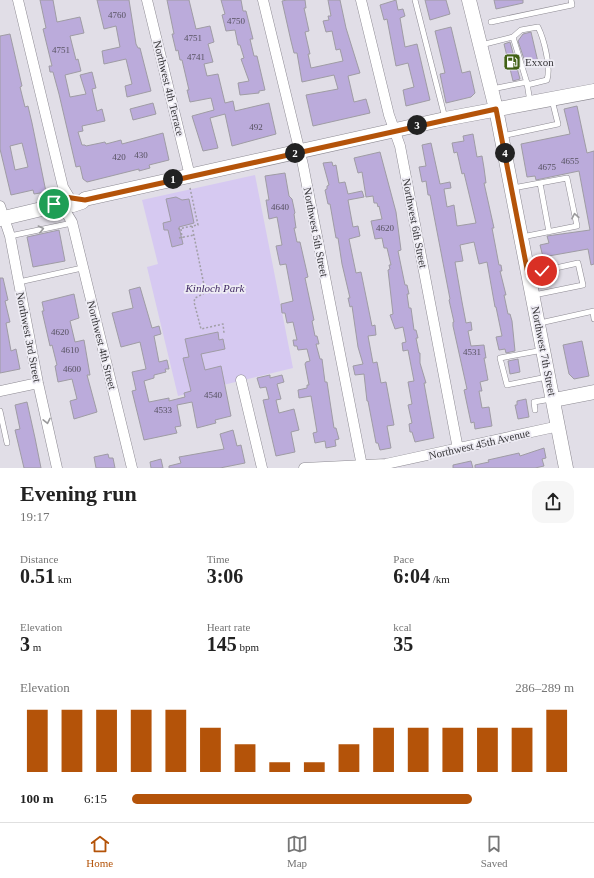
<!DOCTYPE html>
<meta charset="utf-8">
<style>
body{margin:0;font-family:Georgia,serif;background:#f6f6f6;color:#222;height:100vh;display:flex;flex-direction:column;font-size:15px;white-space:nowrap}
*{box-sizing:border-box;margin:0}
p{font-size:13px;color:#767676}
.icon{flex:none;width:22px;height:22px;fill:none;stroke:currentColor;stroke-width:2;stroke-linecap:round;stroke-linejoin:round}
.map{position:relative;height:468px;overflow:hidden}
.panel{display:flex;flex-direction:column;background:#fff;flex:1}
.panel>*{flex:none}
.pin{position:absolute;display:grid;place-items:center;width:34px;height:34px;color:#fff;margin:-17px;border:2px solid #fff;border-radius:50%;box-shadow:0 1px 4px #0007}
.km{position:absolute;width:20px;height:20px;margin:-10px;border-radius:50%;background:#222;color:#fff;font-size:11px;line-height:20px;text-align:center}
.round{display:grid;place-items:center;flex:none;width:42px;height:42px;border-radius:12px;background:#f6f6f6}
.overview{display:flex;align-items:center;justify-content:space-between;height:68px;padding:0 20px}
h1{font-size:22px;font-weight:600;line-height:30px}
.metrics{display:grid;grid-template-columns:repeat(3,1fr);gap:6px;height:68px;padding:4px 20px}
.metrics div{display:grid;align-content:center}
.metrics b{font-size:20px;font-weight:600}
.metrics small{font-size:11px;font-weight:400}
.metrics p{font-size:11px}
.chart{height:112px;padding:8px 20px}
.chart p{display:flex;justify-content:space-between}
.chart svg{width:100%;height:72px;margin-top:4px;stroke:#b45309;stroke-width:6}
ul{padding:0 20px;list-style:none;font-size:13px}
li{display:grid;grid-template-columns:64px 48px 1fr;align-items:center;height:30px}
li i{height:10px;border-radius:5px;background:#b45309}
.menu{display:flex;justify-content:space-around;align-items:center;height:56px;border-top:1px solid #e0e0e0;background:#fff;font-size:11px;color:#767676}
.menu a{display:grid;justify-items:center;gap:2px}
.menu .current{color:#b45309}
.map>svg:first-child{display:block}
</style>
<div class="map">
<svg width="594" height="468" viewBox="0 0 594 468">
<rect width="100%" height="100%" fill="#e1dee7"/>
<path fill="#d6c9f1" d="M255,175L293,368L178,396L147,267L158,264L142,200Z"/>
<path fill="#bbabdb" stroke="#9f9ca4" fill-rule="evenodd" d="M40,0H53L57,22L80,17L84,33L70,36L76,60L78,59L81,71L65,75L70,97L86,94L80,75L92,72L96,88L92,89L97,111L102,109L105,121L82,126L83,131L78,132L82,145H85L86,146L105,142L106,144L121,140L122,144L163,133L169,160L149,165L150,168L139,171V169L87,182L83,179L80,166L76,167L59,94L53,72H50L49,66H52L43,29L46,28Z
M97,0H129L136,44L138,48H140L151,91L127,97L125,86L132,84L126,59L104,64L102,51L120,47L116,26L104,29Z
M167,0H189L196,29L210,26L214,42L208,44L213,62L204,64L207,76L218,74L225,103L233,101L235,111L269,103L276,134L232,146L225,114L210,118L218,148L203,151L192,116L214,110L211,98L190,102L187,90H189L182,60H180L178,50L176,51L172,34H174Z
M221,0H241L243,11H246L253,39H250L254,56H257L265,90L259,91V93L240,95L238,83L249,81L241,59L244,58L240,45H238L235,30L226,31L222,15L225,14Z
M287,0H305L306,8H304L309,31L305,32L310,54H308L311,68L343,61L340,49L336,50L332,31L326,32L323,21L329,20L328,16H331L328,0H340L346,28L360,73L348,76L354,102L366,99L370,113L313,126L306,95L338,89L334,75L302,82L297,53H294L291,41L282,1Z
M396,0L398,10L403,9L405,16L400,18L405,47L417,44L430,100L406,106L403,90L414,87L408,63L396,66L387,19L384,20L380,5Z
M425,0H446L450,14L430,20Z
M494,0H523V3L496,9Z
M451,27L462,73L470,71L475,93L471,97L446,103L440,74L445,73L435,31Z
M531,32L538,62L526,65L518,41L523,34Z
M10,34L22,86L20,87L25,107L28,106L32,123L46,192L34,194L33,190L11,195L0,149V36ZM22,143L28,167L15,170L10,146Z
M510,42L520,79L513,81L504,44Z
M153,103L156,114L133,120L130,109Z
M577,106L587,153L594,151V264L591,265L588,249L543,257L540,245L549,243L547,236L590,230L579,171L536,180L535,176L527,177L521,144L570,134L564,109Z
M473,134L477,157L482,156L484,168L486,183H484L494,228H492L499,265H501L502,271H500L506,295H504L508,314H510L512,321L515,351L506,353L505,349L499,350L496,337L502,336L496,307H495L487,262L479,264L474,242L460,245L463,261L455,262L462,302L466,323L471,322L472,330L468,331L471,346L484,345L486,358H484L488,380L480,382L482,391H479L482,408L489,407L492,426L475,429L474,422L471,423L464,390L467,389L453,326V322H454L449,300L450,299L430,195H428L426,181L422,182L419,167L426,166L422,145L431,143L440,184L450,182L451,188L444,189L447,207L454,205L457,226L476,223L464,173L462,174L457,152L454,153L452,143L464,141L463,136Z
M380,152L396,212L401,250L398,251L405,285H407L409,294H407L409,308H411L414,330H416L418,338H416L419,353H420V363L426,383H424L434,438L415,442L412,432H410L409,424L412,423L408,405L412,404L408,382L414,381L408,350L403,351L402,343L406,342L403,327L395,329L390,315L393,314L388,270L390,269L389,265H391L387,248H384L382,238L375,239L371,221L382,219L379,206L378,207L377,203H374L373,196L366,197L362,172L358,173L354,158Z
M332,162L333,166L336,165L339,183L345,182L348,194L362,191L364,197L348,200L353,227L358,226L360,236L349,239L356,273L361,272L372,326L375,325L376,335L368,336L373,363L377,362L381,383L386,382L394,425L387,426L391,448L380,450L378,443H376L368,401H367L364,374L355,375L353,366L363,364L358,347L352,306L350,307L348,298H350L342,264L338,238H336L330,204H328L325,190L327,189V186L329,185L323,163Z
M285,173L289,196L292,199L295,213L294,214L296,228H294L297,242H300L308,277L305,278L314,320L312,321L315,336H317L319,344H316L320,359H322L325,382H327L334,428H336L339,439L335,440L336,446L326,448L325,441L315,443L313,433L317,432L311,396L299,398L298,390L307,388V385H309L305,364L306,362L310,361L307,349L298,350L297,346H294L293,340H297L293,322L287,323L285,313H282L281,304L293,301L286,264L280,265L276,246L282,245L277,217L269,219L266,200H269L265,176Z
M176,197L182,200L189,199L194,223L179,227L183,244L172,247L168,230H164L163,223L171,221L166,199Z
M59,230L65,261L33,267L27,237Z
M0,278H3L8,300L5,301L10,322L6,323L11,351L16,349L20,369L0,373Z
M140,287L152,328L159,326L161,334L154,336L159,362L167,360L169,369H165L166,372L154,375V378L144,381L149,402L169,398V401L185,397L184,393L191,391L183,358L189,357L185,339L218,332L219,340L223,339L225,349L201,354L205,370L221,366L231,416L215,420L216,423L197,428L192,402L177,405L181,426L175,427L177,433L144,440L132,391L136,390L132,372L146,369L140,342L121,347L112,313L133,308L129,290Z
M74,294L79,318L70,321L75,342L84,340L90,375H87L97,412L74,419L70,401L77,399L72,379L58,382L55,366L57,365L52,345L50,346L42,311H44L42,302Z
M582,341L589,376L574,379L569,374L563,345Z
M518,359L520,372L510,374L508,361Z
M270,375V378L282,375L284,382L277,384L281,399L276,400L279,413L294,409L299,430L291,432L295,452L276,456L263,400L269,399L266,387L260,388L257,378Z
M526,399L529,417L518,419L515,405H517V401Z
M27,402L35,438L41,468H24L15,430L20,429L15,405Z
M233,430L237,446L241,445L245,463L220,468H169V466L181,463L179,457L224,449L220,434Z
M544,448L546,458L542,459L544,466L535,468H475V465L489,462L488,460L519,453L520,456Z
M108,454L109,458H113L115,468H96L94,457Z
M161,459L163,468H151L150,462Z
M471,461L473,468H453V465Z"/>
<g fill="none" stroke-linecap="round" stroke-linejoin="round">
<g stroke="#8d8a92" stroke-width="6">
<path id="lane" d="M415,0L445,118
M491,22L572,5L571,0
M513,37L521,30L538,27C544,39 551,67 547,80L527,85
M481,45L513,37L527,83L530,102
M492,89L527,82
M502,136L558,124L552,100
M540,183L549,232
M513,188L567,178L577,226L522,237
M10,236L72,223
M529,274L578,263L583,285L534,295
M19,282L82,268
M593,312L594,319
M540,323L594,311
M543,350L500,358L507,385L547,377
M535,410L534,402L551,399
M0,411L7,443"/>
</g>
<g stroke="#8d8a92" stroke-width="11">
<path id="street" d="M18,0L63,187L69,197
M147,0L190,176
M263,0L303,165L362,466
M361,0L389,115L400,146L458,449
M0,206L10,236L38,383L57,468
M64,209L72,222L132,468
M241,380L262,468
M0,391L38,383
M304,468L386,464L559,426"/>
</g>
<g stroke="#8d8a92" stroke-width="15">
<path id="secondary" d="M469,0L496,109L566,468
M73,205L82,202L85,199L445,119L594,91
M0,219L50,207L61,201
M554,400L594,392"/>
</g>
<path stroke="#a19fa6" stroke-width="1.5" stroke-dasharray="2 2" stroke-linecap="butt" d="M190,188L198,225L192,226L205,290L203,294L195,298L194,302L201,329L223,324L224,333
M178,229L192,226
M181,229L182,238
M179,238L194,235"/>
<use href="#lane" stroke="#fff" stroke-width="5"/>
<use href="#street" stroke="#fff" stroke-width="10"/>
<use href="#secondary" stroke="#fff" stroke-width="14"/>
</g>
<defs><path id="oneway-chevron" d="M-2-3.5L2.5 0L-2 3.5" fill="none" stroke-width="1.6" stroke-linecap="round" stroke-linejoin="round"/></defs>
<g stroke="#9a9a9c">
<use href="#oneway-chevron" transform="translate(575 216) rotate(-101)"/>
<use href="#oneway-chevron" transform="translate(41 229) rotate(-13)"/>
<use href="#oneway-chevron" transform="translate(47 421) rotate(78)"/>
</g>
<g fill="none" stroke-linecap="round" stroke-linejoin="round">
<g stroke="#fff" stroke-width="8">
<path id="route" d="M54,204L61,201L65,197L85,200L496,109L528,274L542,271"/>
</g>
<use href="#route" stroke="#b45309" stroke-width="5"/>
</g>
<defs>
<g id="fuel-square" transform="scale(0.9)"><rect x="-9" y="-9" width="18" height="18" rx="4" fill="#416115" stroke="#eeecf4"/><path d="M-5.5-6h7V0h2V4h1.3V-2.5L3-4.5l.8-.8L6-3V5H2.5V1h-1V6h-7ZM-4.2-4.7v3.2H.2V-4.7Z" fill="#fff"/></g>
</defs>
<g fill-rule="evenodd">
<use href="#fuel-square" x="512" y="62"/>
</g>
<g text-anchor="middle" dominant-baseline="central" stroke-width="3.5" stroke-linejoin="round" paint-order="stroke">
<g font-size="9" fill="#575261">
<text x="117" y="15">4760</text>
<text x="236" y="21">4750</text>
<text x="193" y="38">4751</text>
<text x="61" y="50">4751</text>
<text x="196" y="57">4741</text>
<text x="256" y="127">492</text>
<text x="141" y="155">430</text>
<text x="119" y="157">420</text>
<text x="570" y="161">4655</text>
<text x="547" y="167">4675</text>
<text x="280" y="207">4640</text>
<text x="385" y="228">4620</text>
<text x="60" y="332">4620</text>
<text x="70" y="350">4610</text>
<text x="472" y="352">4531</text>
<text x="72" y="369">4600</text>
<text x="213" y="395">4540</text>
<text x="163" y="410">4533</text>
</g>
<g font-size="11" fill="#363538" stroke="#eeecf4" text-anchor="start">
<text x="525" y="62">Exxon</text>
</g>
<g font-size="11" fill="#363538" stroke="#eeecf4">
<text transform="translate(169 88) rotate(76)">Northwest 4th Terrace</text>
<text transform="translate(415 223) rotate(79)">Northwest 6th Street</text>
<text transform="translate(316 232) rotate(79)">Northwest 5th Street</text>
<text transform="translate(29 337) rotate(79)">Northwest 3rd Street</text>
<text transform="translate(102 345) rotate(76)">Northwest 4th Street</text>
<text transform="translate(544 351) rotate(79)">Northwest 7th Street</text>
<text transform="translate(479 444) rotate(-13)">Northwest 45th Avenue</text>
</g>
<g font-size="11" font-style="italic" fill="#422b65" stroke="#eeecf4">
<text x="215" y="288">Kinloch Park</text>
</g>
</g>
</svg>
<div class="pin" style="left:54px;top:204px;background:#1e9e55"><svg class="icon" aria-label="arrive" viewBox="0 0 24 24"><path d="M6 21V4h12l-3 4 3 4H6"/></svg></div>
<div class="pin" style="left:542px;top:271px;background:#d93025"><svg class="icon" aria-label="check" viewBox="0 0 24 24"><path d="M5 12l5 5 9-10"/></svg></div>
<b class="km" style="left:173px;top:179px">1</b>
<b class="km" style="left:295px;top:153px">2</b>
<b class="km" style="left:417px;top:125px">3</b>
<b class="km" style="left:505px;top:153px">4</b>
</div>
<section class="panel">
<div class="overview"><div><h1>Evening run</h1><p>19:17</p></div><a class="round"><svg class="icon" aria-label="share" viewBox="0 0 24 24"><path d="M12 15V3M7 8l5-5 5 5M5 13v7h14v-7"/></svg></a></div>
<div class="metrics">
<div><p>Distance</p><b>0.51<small> km</small></b></div>
<div><p>Time</p><b>3:06</b></div>
<div><p>Pace</p><b>6:04<small> /km</small></b></div>
</div>
<div class="metrics">
<div><p>Elevation</p><b>3<small> m</small></b></div>
<div><p>Heart rate</p><b>145<small> bpm</small></b></div>
<div><p>kcal</p><b>35</b></div>
</div>
<div class="chart"><p><span>Elevation</span>286–289 m</p>
<svg viewBox="0 0 160 44" preserveAspectRatio="none"><path d="M5 44V6M15 44V6M25 44V6M35 44V6M45 44V6M55 44V17M65 44V27M75 44V38M85 44V38M95 44V27M105 44V17M115 44V17M125 44V17M135 44V17M145 44V17M155 44V6"/></svg>
</div>
<ul>
<li><b>100 m</b>6:15<i style="width:77%"></i></li>
</ul>
</section>
<nav class="menu">
<a class="current"><svg class="icon" aria-label="home" viewBox="0 0 24 24"><path d="M3 11l9-7 9 7M6 9v11h12V9"/></svg>Home</a>
<a><svg class="icon" aria-label="map" viewBox="0 0 24 24"><path d="M3 6l6-2 6 2 6-2v14l-6 2-6-2-6 2zM9 4v14M15 6v14"/></svg>Map</a>
<a><svg class="icon" aria-label="saved" viewBox="0 0 24 24"><path d="M7 4h10v16l-5-4-5 4z"/></svg>Saved</a>
</nav>
